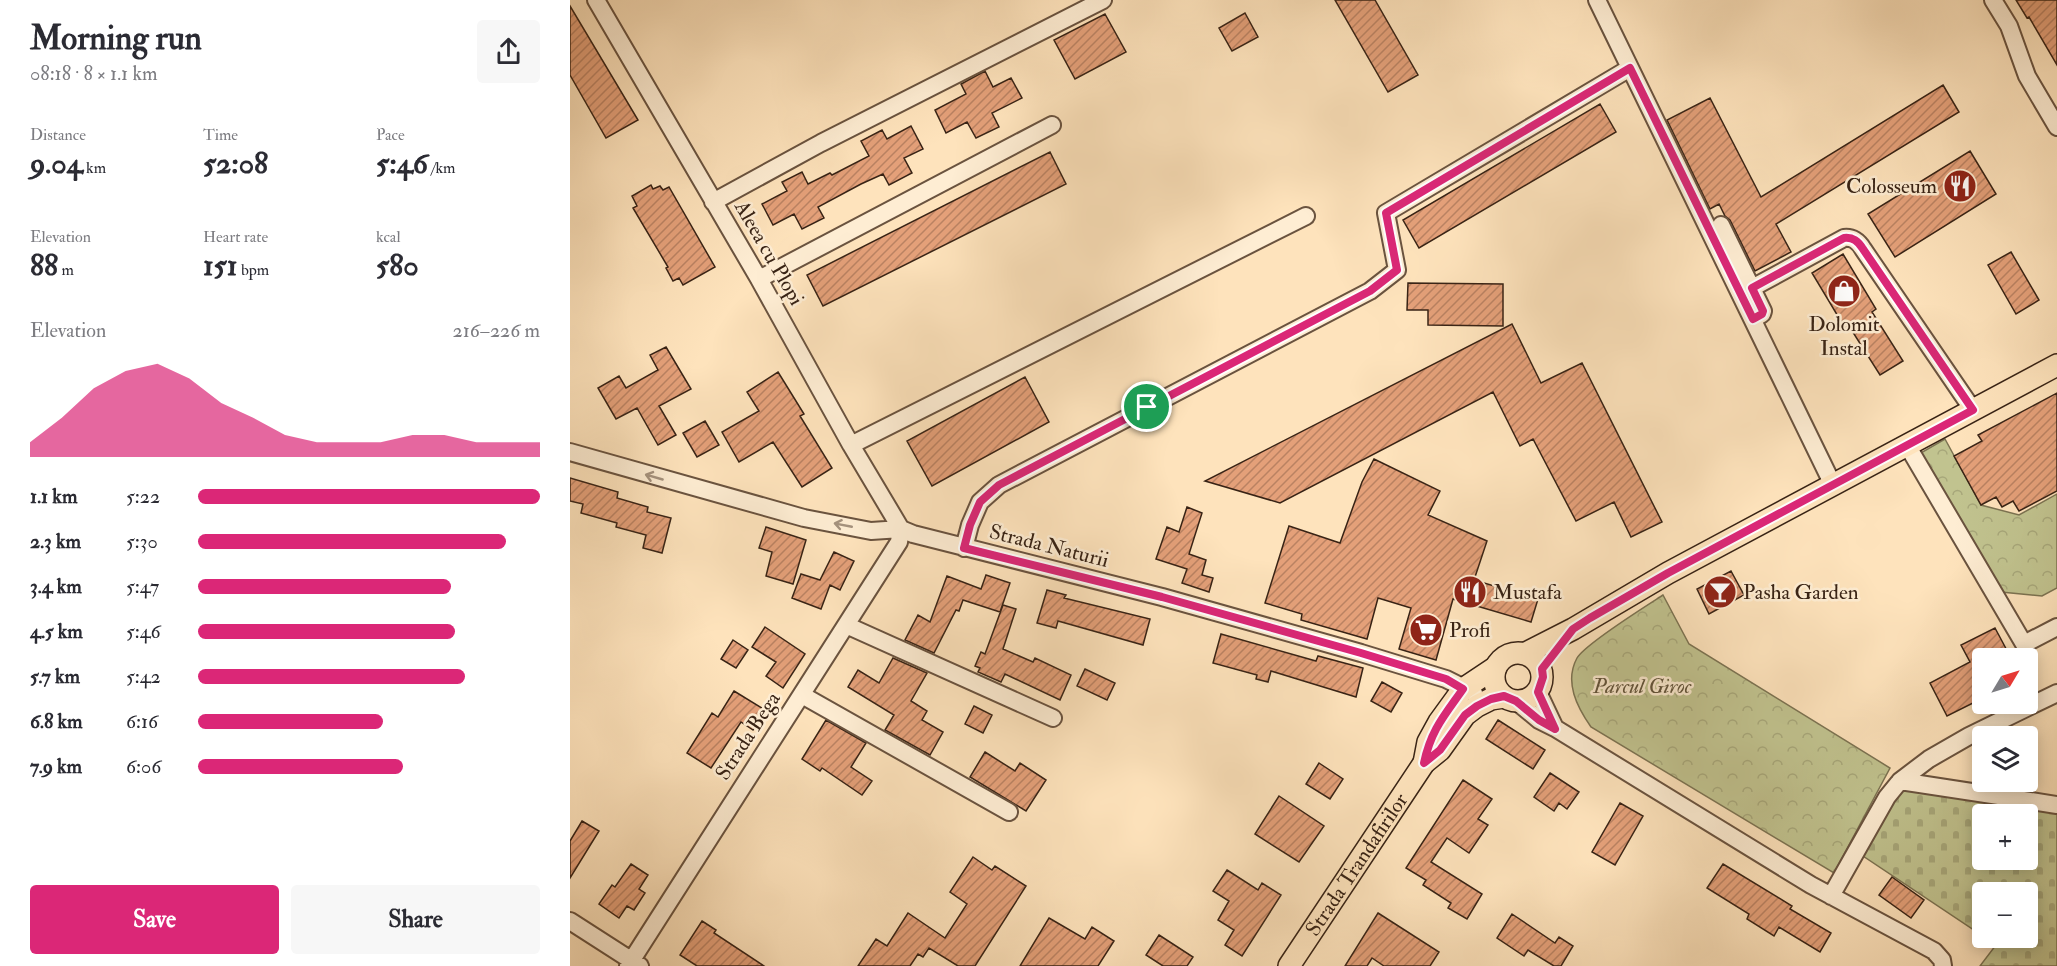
<!DOCTYPE html>
<meta charset="utf-8">
<style>
body{margin:0;font-family:"IM FELL Double Pica",serif;background:#f7f7f7;color:#2b2b33;height:100vh;display:flex;flex-direction:column;font-size:22px;white-space:nowrap}
*{box-sizing:border-box;margin:0}
p{font-size:20px;color:#7c7c81}
.icon{flex:none;width:33px;height:33px;fill:none;stroke:currentColor;stroke-width:2;stroke-linecap:round;stroke-linejoin:round}
.map{position:relative;flex:1;overflow:hidden}
.panel{display:flex;flex-direction:column;background:#fff;width:570px}
.panel>*{flex:none}
.needle{width:39px;rotate:52deg}
.buttons{position:absolute;left:1402px;top:648px;display:grid;gap:12px}
.buttons a{display:grid;place-items:center;width:66px;height:66px;border-radius:6px;background:#fff;box-shadow:0 3px 15px #0003;font-size:30px}
.pin{position:absolute;display:grid;place-items:center;width:51px;height:51px;color:#fff;margin:-26px;border:3px solid #fff;border-radius:50%;box-shadow:0 2px 6px #0007}
.round{display:grid;place-items:center;flex:none;width:63px;height:63px;border-radius:6px;background:#f7f7f7}
.head{display:flex;align-items:center;justify-content:space-between;height:102px;padding:0 30px}
h1{font-size:33px;font-weight:700;line-height:45px}
.figures{display:grid;grid-template-columns:repeat(3,1fr);gap:9px;height:102px;padding:6px 30px}
.figures div{display:grid;align-content:center}
.figures b{font-size:30px;font-weight:700}
.figures small{font-size:16px;font-weight:400}
.figures p{font-size:16px}
.chart{height:168px;padding:12px 30px}
.chart p{display:flex;justify-content:space-between}
.chart svg{width:100%;height:108px;margin-top:6px;fill:#db2777;opacity:.7}
.cta{display:flex;gap:12px;margin-top:auto;padding:12px 30px}
.cta a{flex:1;height:69px;border-radius:6px;background:#db2777;color:#fff;font-size:24px;font-weight:700;line-height:69px;text-align:center}
.cta a+a{background:#f7f7f7;color:#2b2b33}
ul{padding:0 30px;list-style:none;font-size:20px}
li{display:grid;grid-template-columns:96px 72px 1fr;align-items:center;height:45px}
li i{height:15px;border-radius:8px;background:#db2777}
main{display:flex;flex:1;min-height:0}
.map>svg:first-child{display:block}
</style>
<main>
<section class="panel">
<div class="head"><div><h1>Morning run</h1><p>08:18 · 8 × 1.1 km</p></div><a class="round"><svg class="icon" aria-label="share" viewBox="0 0 24 24"><path d="M12 15V3M7 8l5-5 5 5M5 13v7h14v-7"/></svg></a></div>
<div class="figures">
<div><p>Distance</p><b>9.04<small> km</small></b></div>
<div><p>Time</p><b>52:08</b></div>
<div><p>Pace</p><b>5:46<small> /km</small></b></div>
</div>
<div class="figures">
<div><p>Elevation</p><b>88<small> m</small></b></div>
<div><p>Heart rate</p><b>151<small> bpm</small></b></div>
<div><p>kcal</p><b>580</b></div>
</div>
<div class="chart"><p><span>Elevation</span>216–226 m</p>
<svg viewBox="0 0 160 44" preserveAspectRatio="none"><path d="M0 44V38L10 28L20 16L30 9L40 6L50 12L60 22L70 28L80 35L90 38L100 38L110 38L120 35L130 35L140 38L150 38L160 38V44z"/></svg>
</div>
<ul>
<li><b>1.1 km</b>5:22<i style="width:100%"></i></li>
<li><b>2.3 km</b>5:30<i style="width:90%"></i></li>
<li><b>3.4 km</b>5:47<i style="width:74%"></i></li>
<li><b>4.5 km</b>5:46<i style="width:75%"></i></li>
<li><b>5.7 km</b>5:42<i style="width:78%"></i></li>
<li><b>6.8 km</b>6:16<i style="width:54%"></i></li>
<li><b>7.9 km</b>6:06<i style="width:60%"></i></li>
</ul>
<div class="cta"><a>Save</a><a>Share</a></div>
</section>
<div class="map">
<svg width="1487" height="966" viewBox="0 0 1487 966">
<defs>
<pattern id="cemetery-stones" width="16" height="16" patternUnits="userSpaceOnUse" patternTransform="scale(1.5)"><rect width="16" height="16" fill="#c1c38f"/><path d="M2 7V4a2 2 0 0 1 4 0v3zM10 15v-3a2 2 0 0 1 4 0v3z" fill="#a7a77a"/></pattern>
<pattern id="park-crowns" width="20" height="18" patternUnits="userSpaceOnUse" patternTransform="scale(1.5)"><rect width="20" height="18" fill="#c1c38f"/><path d="M2 6a3 3 0 1 1 6 0M12 15a3 3 0 1 1 6 0" fill="none" stroke="#a7a77a"/></pattern>
<pattern id="building-hatch" width="6" height="6" patternUnits="userSpaceOnUse" patternTransform="scale(1.5)"><rect width="6" height="6" fill="#e4a079"/><path d="M-1 1l2-2M0 6l6-6M5 7l2-2" fill="none" stroke="#ba8262"/></pattern>
</defs>
<rect width="100%" height="100%" fill="#fee3bc"/>
<filter id="stains"><feTurbulence type="fractalNoise" baseFrequency=".00333" numOctaves="4"/><feColorMatrix values="0 0 0 0 .2 0 0 0 0 .09 0 0 0 0 .02 0 0 0 .5 -.17"/></filter>
<radialGradient id="worn" r=".72"><stop offset=".6" stop-color="#630" stop-opacity="0"/><stop offset="1" stop-color="#630" stop-opacity=".3"/></radialGradient>
<path fill="url(#cemetery-stones)" stroke="#7c7352" stroke-width="1.5" fill-rule="evenodd" d="M1325,788L1487,812V966H1410L1426,945L1415,938H1458V892H1413V936L1290,854ZM1413,814H1458V860H1413Z"/>
<path fill="url(#park-crowns)" stroke="#7c7352" stroke-width="1.5" d="M1375,439L1411,505L1449,515L1487,494V588L1472,596L1431,592L1349,454Z
M1093,595L1119,644L1320,768L1264,873L1021,727C1007,707 994,682 1007,658C1015,644 1076,606 1093,595Z"/>
<path fill="url(#building-hatch)" stroke="#382315" stroke-width="1.5" d="M765,0H805L848,75L818,92Z
M1446,0H1487V65L1459,17L1457,18Z
M0,6L68,120L36,138L0,75Z
M675,13L688,37L662,51L649,28Z
M535,14L556,52L505,79L484,40Z
M415,71L423,87L441,78L452,98L422,113L429,127L406,138L397,122L376,133L365,110L396,94L391,84Z
M1373,85L1389,112L1206,224L1221,252L1185,271L1160,220L1155,216L1149,204L1140,209L1097,120L1140,98L1191,197Z
M1030,104L1046,132L849,248L833,220Z
M341,126L353,149L334,158L342,173L319,185L313,174L291,184L248,207L254,218L232,229L224,214L203,225L192,204L217,191L212,182L232,172L238,184L260,173L262,175L299,156L291,141L312,130L317,139Z
M1400,151L1426,194L1325,257L1298,214Z
M480,152L496,184L253,306L237,275Z
M81,185L83,189L90,186L93,190L99,187L145,267L113,285L109,278L103,281L96,268L98,267L63,208L67,206L62,196Z
M1441,252L1469,300L1446,314L1418,265Z
M1273,254L1306,309L1302,312L1333,361L1310,375L1279,326L1275,328L1242,273Z
M838,283L933,284V326L858,325V310H837Z
M942,324L971,383L1012,363L1092,522L1061,537L1044,502L1006,521L963,439L950,446L923,392L710,503L635,481Z
M96,347L121,389L89,406L106,435L88,445L67,408L46,419L28,388L49,376L56,388L88,370L80,355Z
M208,372L234,414L230,416L262,468L232,487L203,442L169,462L152,432L189,411L177,392Z
M455,377L479,422L362,486L337,441Z
M1487,393V491L1449,511L1443,501L1432,507L1426,497L1411,505L1384,456L1412,441L1408,435Z
M135,421L149,445L127,457L113,433Z
M804,459L870,491L858,515L917,541L904,580L968,599L961,622L883,599L866,660L829,649L841,608L808,598L797,639L731,620L732,614L695,603L719,526L770,543L792,482Z
M0,478L48,492L47,498L78,507L77,512L101,518L92,553L73,548L76,535L46,527L47,523L11,513L13,504L0,501Z
M617,507L632,513L619,554L636,560L632,575L643,578L639,592L612,583L617,569L586,559L597,527L609,532Z
M196,527L236,540L223,584L196,576L202,552L189,548Z
M264,552L284,561L270,590L260,585L251,609L222,598L231,574L250,580Z
M1161,571L1174,595L1139,614L1127,589Z
M416,575L440,583L430,612L393,600L389,611L386,610L364,653L335,640L348,615L360,622L377,576L411,589Z
M477,590L496,595L494,598L580,619L573,645L488,621L486,628L467,623Z
M433,605L446,609L433,649L463,662L465,658L501,675L490,700L435,674L431,682L408,672L410,668L405,666L411,652L415,654Z
M195,627L235,654L213,688L196,676L206,662L182,647Z
M1425,628L1441,658H1413V698L1377,716L1360,683L1400,662L1391,645Z
M651,634L746,661L748,656L793,668L786,697L701,671L698,682L686,679L687,675L643,663Z
M163,640L178,650L166,668L151,659Z
M323,658L357,673L341,701L357,711L352,720L373,732L360,755L315,730L324,715L278,687L288,670L309,683Z
M515,669L545,683L537,700L507,686Z
M812,682L832,693L821,712L801,701Z
M164,691L195,710L183,730L171,722L141,768L117,753L142,713L148,717Z
M404,706L422,715L413,733L395,724Z
M256,720L296,743L281,767L302,781L292,795L252,768L250,771L232,759Z
M928,720L975,750L963,769L916,739Z
M415,752L445,771L450,763L476,780L456,811L400,777Z
M749,763L773,779L760,799L736,784Z
M980,773L1009,792L997,809L989,803L984,811L964,797Z
M893,780L922,799L908,819L918,825L899,853L877,838L861,862L912,894L897,919L878,908L881,903L853,885L856,880L836,868Z
M709,796L754,826L729,862L685,834Z
M1050,803L1073,816L1045,865L1022,852Z
M12,821L29,831L0,878V841Z
M403,857L422,870L425,866L456,886L405,966H388L359,948L353,957L348,954L340,966H288L306,939L317,946L338,913L375,938L397,904L380,892Z
M61,864L78,875L69,889L75,893L64,910L57,906L49,918L29,904L42,885L45,887Z
M1153,864L1222,906L1220,909L1261,933L1250,952L1209,927L1204,936L1177,919L1179,914L1137,888Z
M657,870L688,890L692,883L711,895L672,956L655,945L664,930L648,920L659,901L643,891Z
M1322,877L1354,900L1341,918L1309,895Z
M808,913L869,952L860,966H814L802,958L797,966H775Z
M942,914L985,943L989,937L1003,946L991,966H984L958,950L954,956L927,938Z
M479,918L515,939L522,927L544,941L528,966H450Z
M132,921L146,930L144,933L194,966H127L110,955Z
M589,935L623,957L617,966H593L576,955Z"/>
<g fill="none" stroke-linecap="round" stroke-linejoin="round">
<g stroke="#6a533f" stroke-width="20">
<path id="minor" d="M26,0L189,279L281,445L331,529
M1027,0L1263,485
M1423,0L1439,26L1457,76L1487,127
M143,202L251,143L533,0
M1151,225L1193,311L1192,314L1183,319
M189,279L482,125
M1182,288L1274,238C1283,237 1288,241 1293,249L1403,410
M281,445L736,216
M1337,445L1454,644L1487,627
M0,452L234,518L301,531L331,529L343,534L592,597L791,653L876,679L904,693
M394,548L400,525L410,502L429,485L800,291L827,270L816,213L1060,68
M276,625L483,718
M968,692L985,728
M232,695L439,812
M946,701L969,720L985,728L1241,885L1364,951L1372,960L1373,966
M1330,781L1487,805
M1261,896L1317,797L1330,781L1359,759L1399,736L1487,693
M0,921L70,966
M58,966L329,542L331,529"/>
</g>
<g stroke="#382315" stroke-width="24">
<g id="major">
<circle cx="948" cy="677" r="24"/>
<path d="M956,653L1003,629L1098,573L1487,365"/>
<path d="M854,763L858,742L869,722L893,689L926,667"/>
<path id="s1" d="M719,966L854,763L870,750L895,715L907,706L921,699L934,697"/>
</g>
</g>
<use href="#minor" stroke="#feedd3" stroke-width="16"/>
<use href="#major" stroke="#fee3bc" stroke-width="21"/>
</g>
<defs><path id="oneway-shaft" d="M-6 0H5M1.5-3L5.5 0L1.5 3" fill="none" stroke-width="1.6" stroke-linecap="round" stroke-linejoin="round" transform="scale(1.5)"/></defs>
<g stroke="#a5927e">
<use href="#oneway-shaft" transform="translate(84 477) rotate(-164)"/>
<use href="#oneway-shaft" transform="translate(273 525) rotate(-169)"/>
</g>
<g fill="none" stroke-linecap="round" stroke-linejoin="round">
<g stroke="#fff" stroke-width="12">
<path id="route" d="M1060,68L1183,319L1192,314L1193,311L1182,288L1274,238C1283,237 1288,241 1293,249L1403,410L1098,573L1020,618L1003,629L972,669L973,677L968,692L985,729L969,720L946,701L934,696L921,699L907,706L895,715L870,750L854,763C861,730 874,716 893,689L876,679L791,653L592,597L394,548L400,525L410,502L429,485L800,291L827,270L816,213Z"/>
</g>
<use href="#route" stroke="#db2777" stroke-width="8"/>
</g>
<defs>
<g id="restaurant-disc" transform="scale(1.725)"><circle r="9.5" fill="#8f2418" stroke="#feedd3"/><path d="M-5-6h1v4h1v-4h1v4h1v-4h1v5L-1.5 .5V6h-2V.5L-5-1ZM5-6V6H3V1.5H1.5Q1.5-4 5-6Z" fill="#fff"/></g>
<g id="shop-disc" transform="scale(1.725)"><circle r="9.5" fill="#8f2418" stroke="#feedd3"/><path d="M-5-2.5h2.3a2.7 3.5 0 0 1 5.4 0H5L5.5 6h-11ZM-1.5-2.5h3a1.5 2.3 0 0 0-3 0Z" fill="#fff"/></g>
<g id="bar-disc" transform="scale(1.725)"><circle r="9.5" fill="#8f2418" stroke="#feedd3"/><path d="M-6-5H6L.8 .8V4.5H3.5V6h-7V4.5H-.8V.8Z" fill="#fff"/></g>
<g id="supermarket-disc" transform="scale(1.725)"><circle r="9.5" fill="#8f2418" stroke="#feedd3"/><path d="M-6-5.5h2.5l.6 2H6L4.5 2H-2.5L-4.4-4H-6ZM-1.5 3.2a1.3 1.3 0 1 0 .1 0ZM3 3.2a1.3 1.3 0 1 0 .1 0Z" fill="#fff"/></g>
</defs>
<g fill-rule="evenodd">
<use href="#restaurant-disc" x="1390" y="186"/>
<use href="#shop-disc" x="1274" y="291"/>
<use href="#restaurant-disc" x="900" y="592"/>
<use href="#bar-disc" x="1150" y="592"/>
<use href="#supermarket-disc" x="856" y="630"/>
</g>
<g text-anchor="middle" dominant-baseline="central" stroke-width="5" stroke-linejoin="round" paint-order="stroke">
<g font-size="21" fill="#382315" stroke="#feedd3" text-anchor="start">
<text x="1367" y="186" text-anchor="end">Colosseum</text>
<text x="1274" y="324" text-anchor="middle">Dolomit<tspan x="1274" dy="24">Instal</tspan></text>
<text x="923" y="592">Mustafa</text>
<text x="1173" y="592">Pasha Garden</text>
<text x="879" y="630">Profi</text>
</g>
<g font-size="21" fill="#382315" stroke="#feedd3">
<text transform="translate(199 253) rotate(60)">Aleea cu Plopi</text>
<text transform="translate(479 546) rotate(14)">Strada Naturii</text>
<text transform="translate(178 736) rotate(-57)">Strada Bega</text>
<text stroke="none"><textPath href="#s1" startOffset="122">Strada Trandafirilor</textPath></text>
</g>
<g font-size="21" font-style="italic" fill="#61533a" stroke="#feedd3">
<text x="1072" y="686">Parcul Giroc</text>
</g>
</g>
<rect width="100%" height="100%" filter="url(#stains)"/>
<rect width="100%" height="100%" fill="url(#worn)"/>
</svg>
<div class="buttons">
<a><svg class="needle" viewBox="-14 -14 28 28"><path d="M0-13l5 13h-10z" fill="#e53935"/><path d="M0 13l5-13h-10z" fill="#7c7c81"/></svg></a>
<a><svg class="icon" aria-label="layers" viewBox="0 0 24 24"><path d="M12 4l9 5-9 5-9-5zM3 14l9 5 9-5"/></svg></a>
<a>+</a>
<a>−</a>
</div>
<div class="pin" style="left:577px;top:407px;background:#1e9e55"><svg class="icon" aria-label="arrive" viewBox="0 0 24 24"><path d="M6 21V4h12l-3 4 3 4H6"/></svg></div>
</div>
</main>
